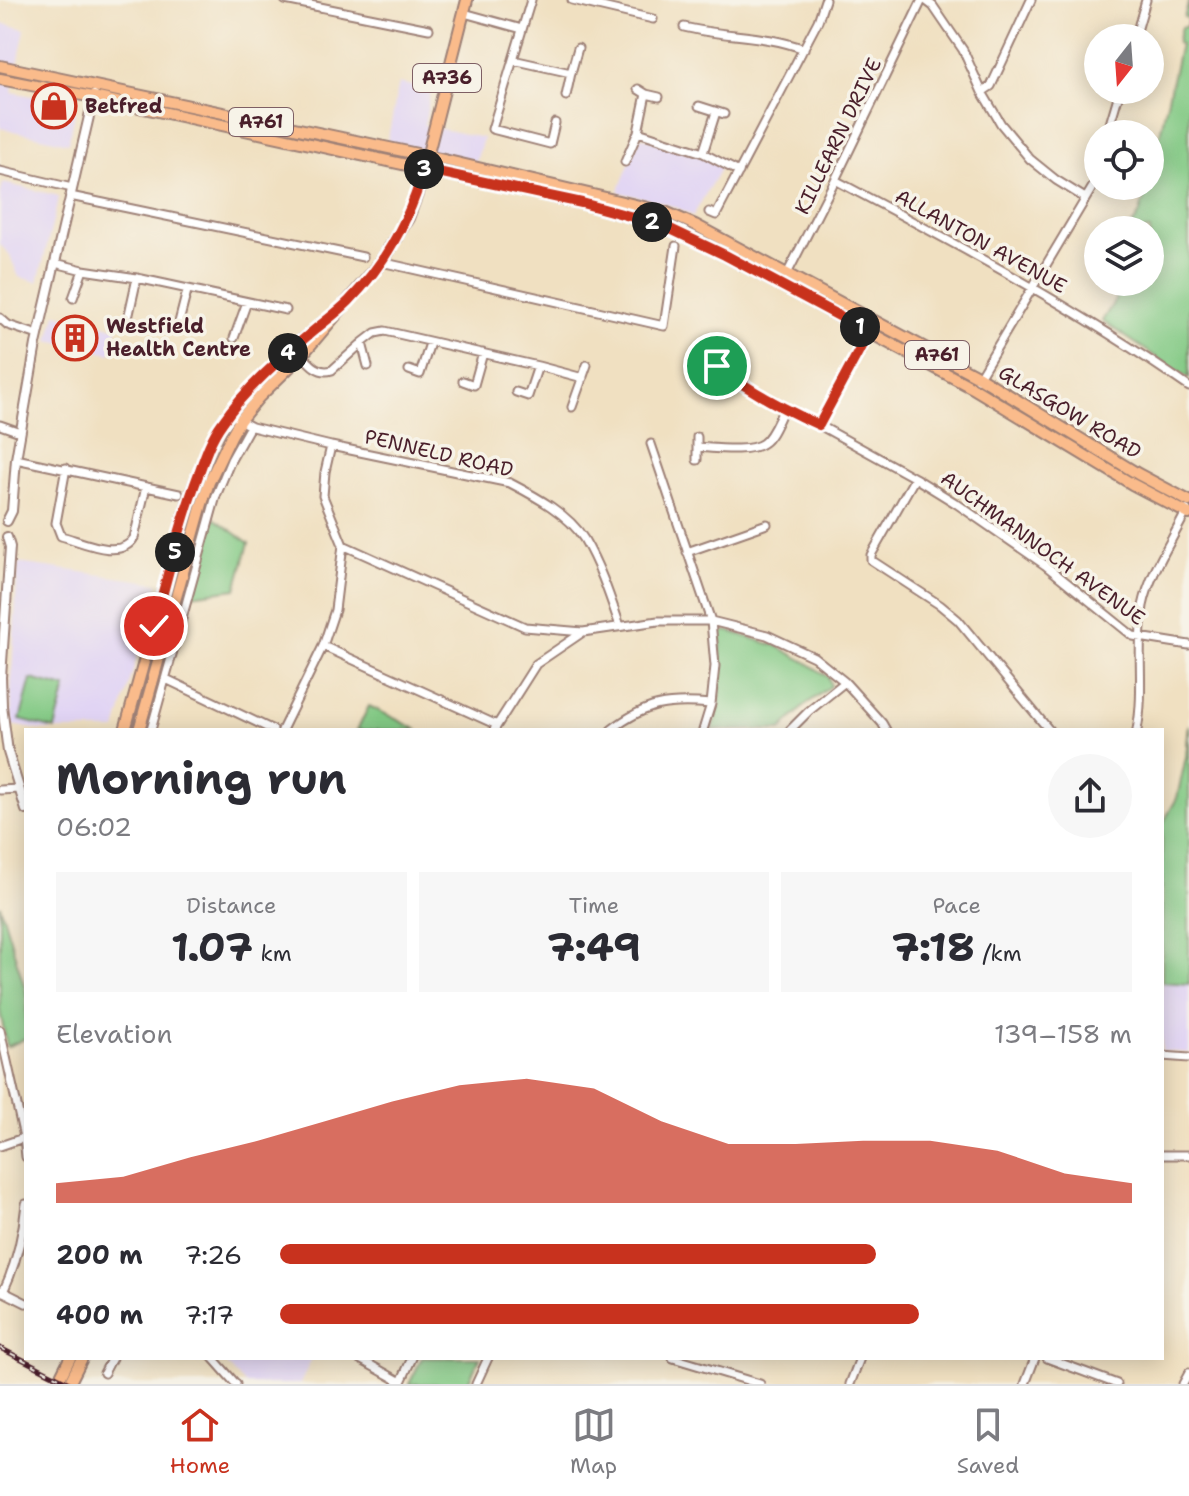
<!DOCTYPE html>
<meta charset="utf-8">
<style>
body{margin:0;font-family:"Shantell Sans",sans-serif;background:#f7f7f7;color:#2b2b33;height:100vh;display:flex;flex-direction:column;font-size:30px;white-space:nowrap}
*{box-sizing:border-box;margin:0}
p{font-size:26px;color:#7c7c81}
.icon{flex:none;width:44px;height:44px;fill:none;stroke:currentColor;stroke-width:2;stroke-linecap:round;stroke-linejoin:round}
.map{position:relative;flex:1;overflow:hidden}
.panel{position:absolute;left:24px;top:728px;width:1140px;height:632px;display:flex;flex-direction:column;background:#fff;border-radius:0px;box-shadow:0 4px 20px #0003}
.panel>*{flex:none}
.needle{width:52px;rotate:197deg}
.controls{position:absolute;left:1084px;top:24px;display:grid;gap:16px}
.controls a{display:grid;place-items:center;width:80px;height:80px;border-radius:50%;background:#fff;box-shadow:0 4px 20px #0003;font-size:40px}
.pin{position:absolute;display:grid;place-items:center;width:68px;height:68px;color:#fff;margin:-34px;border:4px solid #fff;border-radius:50%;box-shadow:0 2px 8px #0007}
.km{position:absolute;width:40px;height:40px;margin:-20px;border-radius:50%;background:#222;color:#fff;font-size:22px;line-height:40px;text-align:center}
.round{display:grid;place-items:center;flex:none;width:84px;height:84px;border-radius:42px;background:#f7f7f7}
.headline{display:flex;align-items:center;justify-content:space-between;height:136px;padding:0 32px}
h1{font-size:44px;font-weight:700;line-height:60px}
.metrics{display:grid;grid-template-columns:repeat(3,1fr);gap:12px;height:136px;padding:8px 32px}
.metrics div{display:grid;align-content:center;border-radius:0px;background:#f7f7f7;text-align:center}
.metrics b{font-size:40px;font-weight:700}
.metrics small{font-size:22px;font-weight:400}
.metrics p{font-size:22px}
.chart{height:224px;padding:16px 32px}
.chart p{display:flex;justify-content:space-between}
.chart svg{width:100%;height:144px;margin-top:8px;fill:#c8321e;opacity:.7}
ul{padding:0 32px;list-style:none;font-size:26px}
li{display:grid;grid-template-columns:128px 96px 1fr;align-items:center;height:60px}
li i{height:20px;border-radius:10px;background:#c8321e}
.dock{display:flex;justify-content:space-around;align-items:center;height:112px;border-top:2px solid #e1e1e2;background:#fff;font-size:22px;color:#7c7c81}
.dock a{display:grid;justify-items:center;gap:4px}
.dock .on{color:#c8321e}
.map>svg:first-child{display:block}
</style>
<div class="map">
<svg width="1189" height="1384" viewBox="0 0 1189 1384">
<rect width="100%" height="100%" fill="#f7f3e8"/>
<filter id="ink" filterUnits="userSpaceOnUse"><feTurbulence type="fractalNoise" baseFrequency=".0125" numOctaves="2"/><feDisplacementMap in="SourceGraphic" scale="16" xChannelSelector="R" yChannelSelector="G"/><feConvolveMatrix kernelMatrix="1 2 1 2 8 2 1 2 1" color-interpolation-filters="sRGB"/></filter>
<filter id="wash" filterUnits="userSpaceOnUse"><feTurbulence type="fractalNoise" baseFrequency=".006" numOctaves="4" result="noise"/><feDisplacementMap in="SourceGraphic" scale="32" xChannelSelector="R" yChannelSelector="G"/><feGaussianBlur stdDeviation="1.8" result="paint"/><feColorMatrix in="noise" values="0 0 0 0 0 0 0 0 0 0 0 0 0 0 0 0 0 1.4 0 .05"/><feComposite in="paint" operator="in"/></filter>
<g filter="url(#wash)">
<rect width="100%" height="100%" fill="#f0e0c1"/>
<path fill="#e1d4f4" d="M0,23L25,29L12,92L70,104L75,113L68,143L0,128Z
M399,83L431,90L424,125L483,138L476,162L387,143Z
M640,137L701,156L721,167L693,216L678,208L657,201L618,192Z
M3,183L59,196L38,282L19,277L10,256L0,244V196Z
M56,314L117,328L111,354L49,341Z
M18,563L158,583L116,730H41L12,725L11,692Z
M1162,982L1189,984V1053L1162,1051Z
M221,1358H312L300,1384H245Z"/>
<path fill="#82c984" stroke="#667458" stroke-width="2" d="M1189,0V379L1102,321L1115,300L1120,282H1150V230H1129L1139,215L1148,186H1150V179L1180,44L1177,43L1181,27H1186L1188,18L1184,17Z
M214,518L249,543L236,589L190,595Z
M728,631L777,646L806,662L828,677L831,686L804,706L781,730H712L720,704L721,632Z
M31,679L66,688L55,729L20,720Z
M369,706L418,730H357Z
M1189,724V984L1162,982V825L1177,798L1186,757Z
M0,905L26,992V1038L7,1047L0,1011Z
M422,1358H480L467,1384H409Z"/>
</g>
<g filter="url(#ink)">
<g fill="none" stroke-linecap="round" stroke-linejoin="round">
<g stroke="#9d8076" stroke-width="11">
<path id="minor" d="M285,0L429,29
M531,0L492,129L550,144L555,123
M572,0L653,19
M925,0L933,6L963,50L982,92L1001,124L1030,159L1056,180L1085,198
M464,13L522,29
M684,27C723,37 766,34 804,49
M1135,38L1146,0
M513,60L571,73L578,48
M638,89L646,94L659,97
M982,92L991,86L1031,0
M646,94L638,132L703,153L739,172
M566,96L571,73
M699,106L724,114
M1107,134L1120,90
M703,153L716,112
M625,162L638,132
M0,171L72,188
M835,180C956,244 1077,308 1189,387
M70,196L363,257
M709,212L716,215L818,21L825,0
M381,262L664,326L676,246
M55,263L83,270L137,278L129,314
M786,276L835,180L922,0
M137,278L286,310
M73,298L83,270
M0,318L8,325L38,335
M178,326L187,291
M234,338L247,302
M362,343L368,366
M299,351C308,361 317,375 332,370L362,343L375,333L385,331L538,366L528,396L516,392
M706,351L717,366L749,388L784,409L819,425L915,478L957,504L1045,565L1133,636L1189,645
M538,366L583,378
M409,370L420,374L430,343
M978,379L1095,183L1098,170
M463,381L474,385L483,353
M702,382L717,366
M572,407L587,365
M237,419L252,427L331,446L510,483C535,496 569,514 584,539C600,566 610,597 620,626
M0,425L20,432
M819,425L874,321
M697,437V460
M651,444L711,621L715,666L711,704L703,730
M697,447C714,448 750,453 763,443C773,436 778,419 784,409
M16,459L179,494
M66,468L56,523L61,536C81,541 120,561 134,538L146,487
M915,478L871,555V560L940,605L958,620L1049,730
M343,545L525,627L583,632
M687,552L767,524
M323,646L497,725
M166,679L273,730
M151,730L216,496L231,460L250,426
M282,730L323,646L335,610L343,545L323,496L325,472L331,446
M494,730L536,664L583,632L658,621H711L767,635L814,657L845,682L882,723L886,730
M611,730C646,703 668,700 711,704
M790,730L809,711L845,682
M1137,730C1145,689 1136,647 1143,606C1150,572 1172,541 1187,510
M0,790L19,789
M0,1030L24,1137L26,1157
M1162,1056L1189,1058
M0,1146L26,1137
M1162,1155H1189
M0,1290L26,1303
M3,1292C16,1265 23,1234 26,1204
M213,1358L236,1384
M358,1358L401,1382
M673,1358L760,1384
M1047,1358L1117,1384
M104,1373L112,1358
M400,1384L412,1358
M476,1384L488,1358
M850,1384L860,1358
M1025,1384L1035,1358
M1183,1384L1189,1373"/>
</g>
<g stroke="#9d8076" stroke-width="12">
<path id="tertiary" d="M7,521L12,511L16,459L36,344L94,95
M7,537L10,547L1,677L2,706L8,752L26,810"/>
</g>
<g stroke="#9d8076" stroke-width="14">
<path id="primary" d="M0,66L427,156L665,212L695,225L979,377L1138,474L1189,501
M0,79L93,97L582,203L662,225L725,255L973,388L1132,484L1189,514
M125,730L190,496L211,443L223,421L246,395L294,347L323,323
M139,730L202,504L209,482L231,436L240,420L258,398L302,355L381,262L408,218L417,194L424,169L467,0
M57,1384L70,1358
M69,1384L82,1358"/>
</g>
<use href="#minor" stroke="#fff" stroke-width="7"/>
<use href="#tertiary" stroke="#fff" stroke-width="8"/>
<use href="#primary" stroke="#fabb8b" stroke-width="10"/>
<g stroke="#4a1f2b" stroke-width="5">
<path id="rail" d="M0,1348L71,1384"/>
</g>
<use href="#rail" stroke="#f7f3e8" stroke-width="2" stroke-dasharray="6" stroke-linecap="butt"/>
</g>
</g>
<g fill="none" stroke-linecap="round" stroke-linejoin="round" filter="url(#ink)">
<g stroke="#fff" stroke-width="16">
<path id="route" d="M154,626C168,575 180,523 199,473C205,456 211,438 222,423C245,389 280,359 312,332C324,322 338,312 349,301C385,264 410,218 424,169L582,203L662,225L725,255L869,332L819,425C783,409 748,390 717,366"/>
</g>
<use href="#route" stroke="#c8321e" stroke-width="10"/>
</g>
<defs>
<g id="shop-ring" transform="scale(2.3)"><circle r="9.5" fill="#f7f3e8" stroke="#c8321e" stroke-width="1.5"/><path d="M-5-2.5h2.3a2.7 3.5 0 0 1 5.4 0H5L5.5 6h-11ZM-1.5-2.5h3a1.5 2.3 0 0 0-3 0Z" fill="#c8321e"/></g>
<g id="building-ring" transform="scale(2.3)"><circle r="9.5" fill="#f7f3e8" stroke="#c8321e" stroke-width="1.5"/><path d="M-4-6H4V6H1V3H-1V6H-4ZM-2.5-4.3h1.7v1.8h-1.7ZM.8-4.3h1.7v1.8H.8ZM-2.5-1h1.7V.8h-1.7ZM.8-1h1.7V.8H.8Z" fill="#c8321e"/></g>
</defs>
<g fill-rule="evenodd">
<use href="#shop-ring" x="54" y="106"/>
<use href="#building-ring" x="75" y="338"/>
</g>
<g text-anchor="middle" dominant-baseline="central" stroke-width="7" stroke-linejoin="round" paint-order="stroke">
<g fill="#f7f3e8" stroke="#7e5f64" stroke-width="2">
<rect x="413" y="64" width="68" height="28" rx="6"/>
<rect x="229" y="108" width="64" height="28" rx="6"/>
<rect x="905" y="341" width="64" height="28" rx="6"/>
</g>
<g font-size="18" font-weight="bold" fill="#4a1f2b">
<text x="447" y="78">A736</text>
<text x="261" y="122">A761</text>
<text x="937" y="355">A761</text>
</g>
<g font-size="20" font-weight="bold" fill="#4a1f2b" stroke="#f7f3e8" text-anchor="start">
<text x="85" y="106">Betfred</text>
<text x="106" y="326">Westfield<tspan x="106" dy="23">Health Centre</tspan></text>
</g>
<g font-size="20" fill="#4a1f2b" stroke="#f7f3e8">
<text transform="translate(838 136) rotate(-64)">KILLEARN DRIVE</text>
<text transform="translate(981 241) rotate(29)">ALLANTON AVENUE</text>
<text transform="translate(1070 412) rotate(31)">GLASGOW ROAD</text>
<text transform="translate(439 453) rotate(13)">PENNELD ROAD</text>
<text transform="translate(1043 548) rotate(36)">AUCHMANNOCH AVENUE</text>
</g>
</g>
</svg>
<div class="controls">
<a><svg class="needle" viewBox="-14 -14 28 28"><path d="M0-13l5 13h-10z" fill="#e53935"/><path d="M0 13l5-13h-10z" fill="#7c7c81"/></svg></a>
<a><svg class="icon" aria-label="locate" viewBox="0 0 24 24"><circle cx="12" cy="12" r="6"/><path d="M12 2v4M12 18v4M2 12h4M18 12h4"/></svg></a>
<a><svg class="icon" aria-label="layers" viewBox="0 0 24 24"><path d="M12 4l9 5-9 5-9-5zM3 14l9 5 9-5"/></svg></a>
</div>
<div class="pin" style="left:717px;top:366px;background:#1e9e55"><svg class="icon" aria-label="arrive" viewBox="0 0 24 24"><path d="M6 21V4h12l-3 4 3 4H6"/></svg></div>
<div class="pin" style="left:154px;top:626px;background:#d93025"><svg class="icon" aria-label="check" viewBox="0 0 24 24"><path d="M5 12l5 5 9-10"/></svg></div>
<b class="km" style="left:860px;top:327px">1</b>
<b class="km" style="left:652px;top:222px">2</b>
<b class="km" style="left:424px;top:169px">3</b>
<b class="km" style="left:288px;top:353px">4</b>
<b class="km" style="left:175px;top:552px">5</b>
<section class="panel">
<div class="headline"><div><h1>Morning run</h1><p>06:02</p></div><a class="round"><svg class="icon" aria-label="share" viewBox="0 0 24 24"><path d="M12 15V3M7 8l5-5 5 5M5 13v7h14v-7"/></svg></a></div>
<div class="metrics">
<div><p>Distance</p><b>1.07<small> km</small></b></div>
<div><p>Time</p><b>7:49</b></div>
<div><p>Pace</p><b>7:18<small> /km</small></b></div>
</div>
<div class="chart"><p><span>Elevation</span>139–158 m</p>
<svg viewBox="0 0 160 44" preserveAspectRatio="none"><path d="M0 44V38L10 36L20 30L30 25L40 19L50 13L60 8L70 6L80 9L90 19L100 26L110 26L120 25L130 25L140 28L150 35L160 38V44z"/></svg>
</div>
<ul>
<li><b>200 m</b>7:26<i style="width:70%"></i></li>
<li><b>400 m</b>7:17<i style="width:75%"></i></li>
</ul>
</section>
</div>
<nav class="dock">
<a class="on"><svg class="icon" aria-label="home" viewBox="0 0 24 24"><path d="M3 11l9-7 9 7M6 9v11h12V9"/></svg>Home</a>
<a><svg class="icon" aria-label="map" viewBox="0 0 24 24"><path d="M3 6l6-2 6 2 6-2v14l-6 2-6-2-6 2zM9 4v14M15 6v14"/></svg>Map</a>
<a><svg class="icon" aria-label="saved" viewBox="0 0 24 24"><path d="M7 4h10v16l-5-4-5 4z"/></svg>Saved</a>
</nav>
